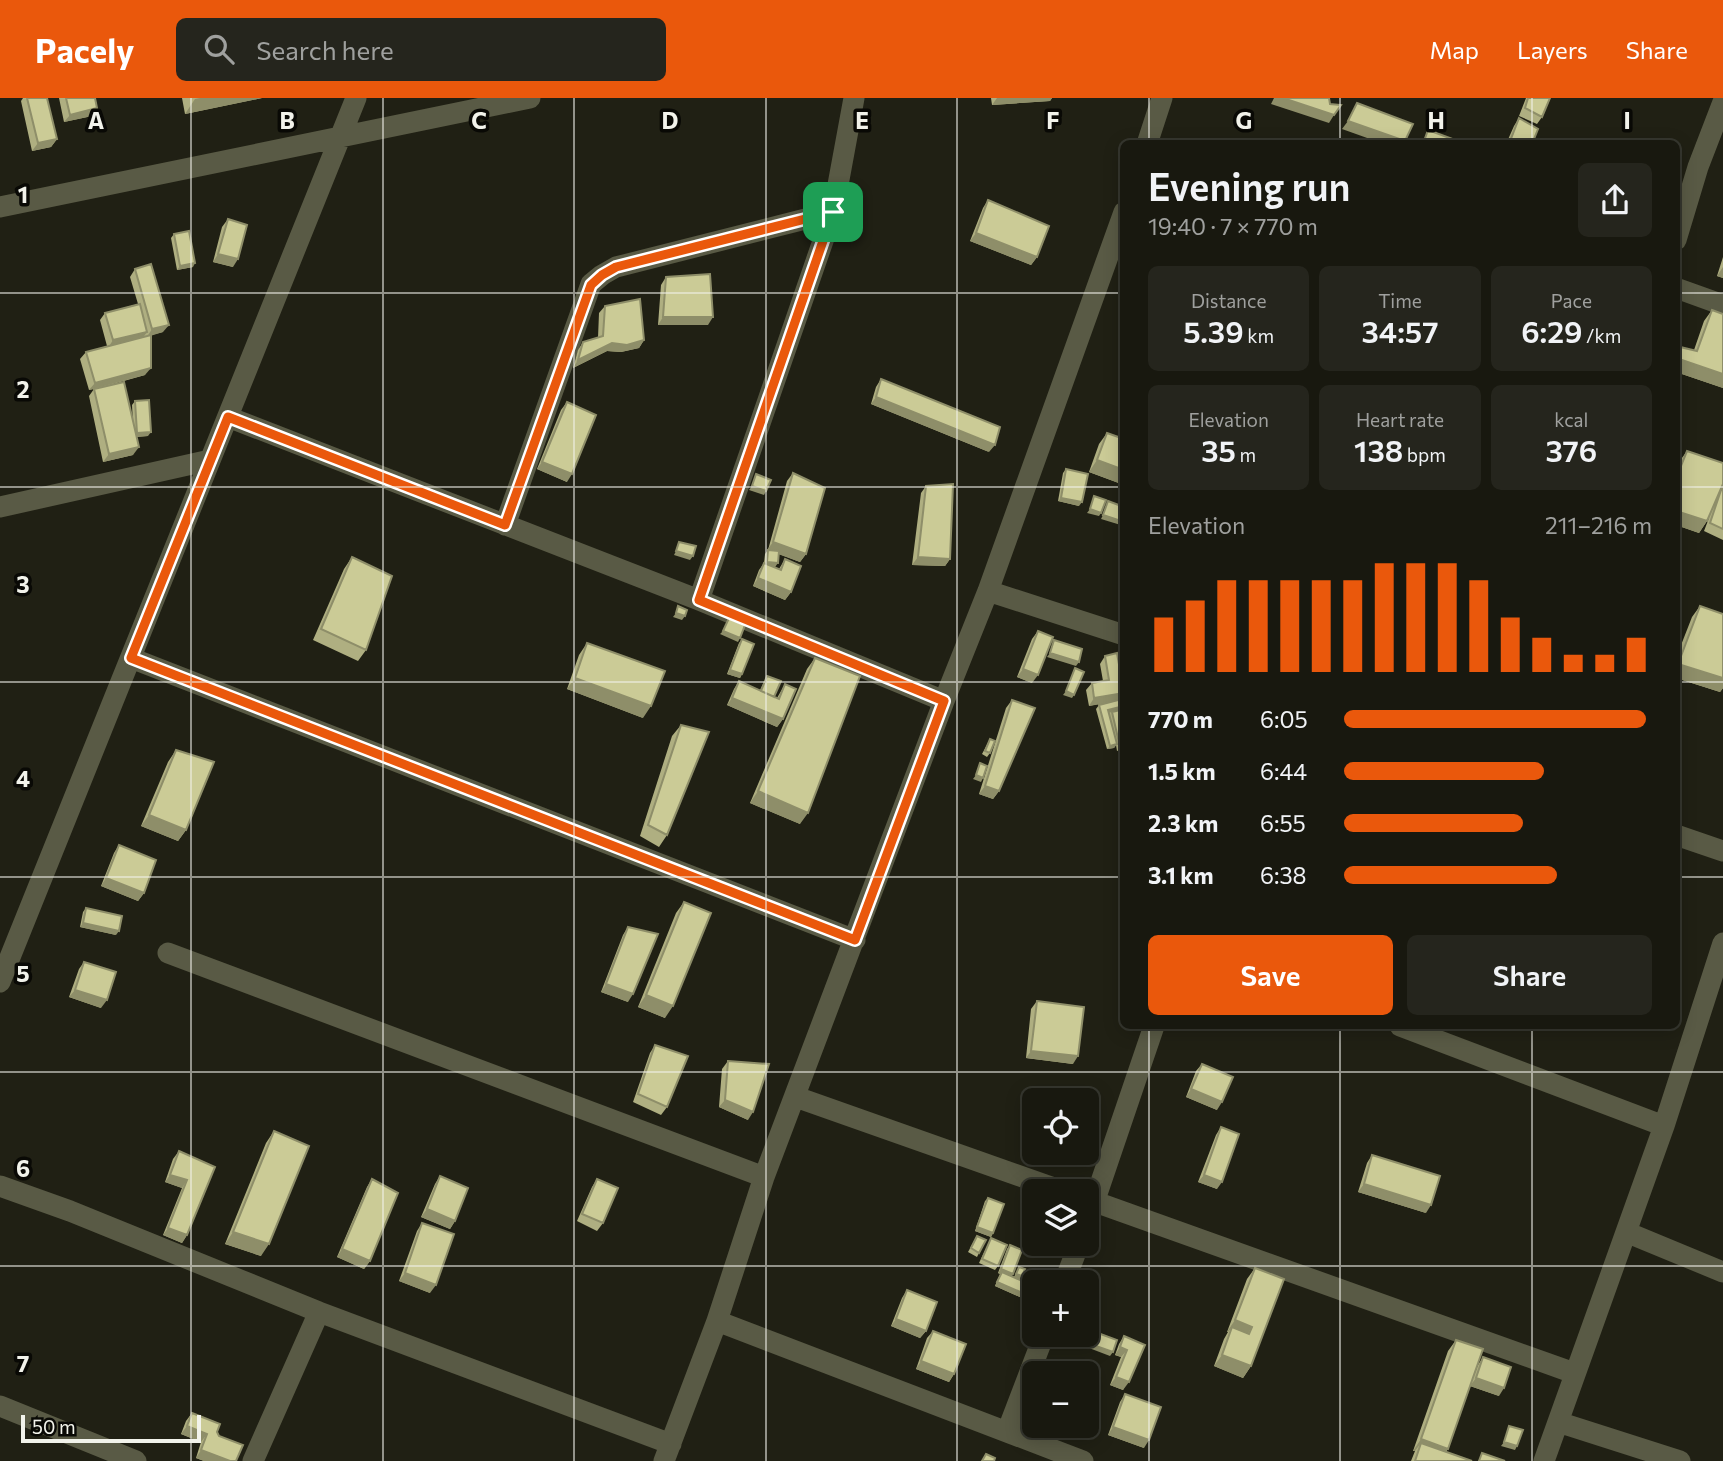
<!DOCTYPE html>
<meta charset="utf-8">
<style>
body{margin:0;font-family:Commissioner,sans-serif;background:#25251d;color:#f1f3f6;height:100vh;display:flex;flex-direction:column;font-size:26px;white-space:nowrap}
*{box-sizing:border-box;margin:0}
p{font-size:23px;color:#9fa09e}
.icon{flex:none;width:38px;height:38px;fill:none;stroke:currentColor;stroke-width:2;stroke-linecap:round;stroke-linejoin:round}
.map{position:relative;flex:1;overflow:hidden}
.drawer{position:absolute;left:1120px;top:42px;width:560px;height:889px;display:flex;flex-direction:column;background:#18180f;border-radius:10px;box-shadow:0 4px 18px #0003,0 0 0 2px #36372f}
.drawer>*{flex:none}
.fabs{position:absolute;left:1022px;top:990px;display:grid;gap:14px}
.fabs a{display:grid;place-items:center;width:77px;height:77px;border-radius:10px;background:#18180f;box-shadow:0 4px 18px #0003,0 0 0 2px #36372f;font-size:35px}
.scale{position:absolute;left:21px;bottom:18px;width:180px;box-sizing:border-box;padding-left:7px;border:4px solid #f2f3eb;border-top:0;font-size:19px;line-height:24px;white-space:nowrap;color:#f2f3eb;-webkit-text-stroke:5px #090905;paint-order:stroke}
.pin{position:absolute;display:grid;place-items:center;width:60px;height:60px;color:#fff;margin:-30px;border-radius:14px;box-shadow:0 4px 10px #0006}
.round{display:grid;place-items:center;flex:none;width:74px;height:74px;border-radius:10px;background:#25251d}
.headline{display:flex;align-items:center;justify-content:space-between;height:119px;padding:0 28px}
h1{font-size:38px;font-weight:600;line-height:52px}
.stats{display:grid;grid-template-columns:repeat(3,1fr);gap:10px;height:119px;padding:7px 28px}
.stats div{display:grid;align-content:center;border-radius:10px;background:#25251d;text-align:center}
.stats b{font-size:30px;font-weight:600}
.stats small{font-size:19px;font-weight:400}
.stats p{font-size:19px}
.chart{height:196px;padding:14px 28px}
.chart p{display:flex;justify-content:space-between}
.chart svg{width:100%;height:126px;margin-top:7px;stroke:#ea580c;stroke-width:6}
.primary-button{display:flex;gap:14px;margin-top:auto;padding:14px 28px}
.primary-button a{flex:1;height:80px;border-radius:10px;background:#ea580c;color:#fff;font-size:28px;font-weight:600;line-height:80px;text-align:center}
.primary-button a+a{background:#25251d;color:#f1f3f6}
ul{padding:0 28px;list-style:none;font-size:23px}
li{display:grid;grid-template-columns:112px 84px 1fr;align-items:center;height:52px}
li i{height:18px;border-radius:9px;background:#ea580c}
header{display:flex;align-items:center;gap:42px;box-sizing:border-box;height:98px;padding:0 35px;background:#ea580c;color:#fff}
header strong{font-size:33px}
nav{display:flex;gap:38px;margin-inline-start:auto;font-size:24px}
.search{width:490px;height:63px;background:#25251d;display:flex;align-items:center;gap:18px;box-sizing:border-box;padding:0 24px;border-radius:10px;color:#9fa09e;font-size:26px}
.map>svg:first-child{display:block}
</style>
<header>
<strong>Pacely</strong>
<div class="search"><svg class="icon" aria-label="search" viewBox="0 0 24 24"><circle cx="10" cy="10" r="6"/><path d="M15 15l6 6"/></svg>Search here</div>
<nav><a>Map</a><a>Layers</a><a>Share</a></nav>
</header>
<div class="map">
<svg width="1723" height="1363" viewBox="0 0 1723 1363">
<rect width="100%" height="100%" fill="#202014"/>
<g fill="none" stroke-linecap="round" stroke-linejoin="round">
<path stroke="#595a45" stroke-width="21" d="M1147,46L1162,0
M0,109L530,0
M1676,142L1698,69L1723,4
M1676,190L1723,207
M228,319L699,502L944,603
M0,409L210,362
M505,427L591,186L602,177L616,169L833,114
M988,493L1124,537
M699,502L833,114L854,0
M131,560L855,842
M1676,737L1723,753
M168,855L764,1079
M0,884L356,0
M1400,928L1664,1028
M796,999L1065,1094
M0,1088L70,1113L319,1214L671,1346
M1087,1101L1574,1275
M1087,1125L1154,928
M1626,1134L1723,1174
M1064,1185L1079,1146
M717,1223L1083,1363
M0,1308L136,1363
M1558,1324L1680,1363
M1007,1334L1044,1237
M253,1363L319,1214
M664,1363L717,1223L764,1079L944,603L988,493L1124,114
M1544,1363L1664,1028L1723,845"/>
</g>
<path fill="#afaf81" d="M23,0H47L57,41L51,49L32,53L21,3Z
M59,0H95L97,10L92,18L64,24Z
M182,0H262L185,16Z
M991,0H1052L1050,3L992,7Z
M1526,0H1550L1542,19L1537,26L1519,18Z
M1519,20L1532,46H1506L1514,28Z
M988,102L1037,159L1031,167L970,143L983,110Z
M228,121L233,169L213,164L222,129Z
M174,136L193,169L177,172L171,140Z
M1723,159V180L1717,178Z
M135,171L163,234L151,237L145,277L106,288L133,326L132,307L135,303L148,338L136,339L133,357L103,364L89,298L94,291L89,292L80,261L86,254L107,248L100,222L105,215L138,206L130,179Z
M666,179L708,227H658L661,187Z
M605,208L644,242L639,250L621,254L607,253L573,270L578,252L583,244L598,240L599,215Z
M1712,212L1723,216V290L1676,274V254L1694,252L1704,223Z
M881,281L989,354L871,306L876,289Z
M567,304V384L537,371L561,312Z
M1107,335L1124,341V387L1089,374L1099,346Z
M1687,353L1723,365V442L1704,433L1709,420L1699,435L1676,427V371L1679,364Z
M1066,371L1079,408L1058,403L1063,375Z
M793,375L806,456L800,464L779,456L775,469L779,471L785,461L791,494L785,502L753,488L759,472L764,465L765,456L768,452L787,383Z
M926,388L950,461L945,468L912,467L921,395Z
M352,459L366,552L358,563L313,542L344,471Z
M1700,508L1723,516V590L1720,594L1676,580V560L1692,519Z
M1038,533L1032,585L1017,579L1032,541Z
M742,541V576L740,580L727,576L739,545Z
M587,545L643,620L567,591L579,557Z
M1105,558L1124,592V596L1120,601L1124,608L1121,611H1124V651L1117,653L1116,647L1114,650L1107,651L1096,611L1099,607L1108,604L1089,608L1086,592L1092,585L1103,583L1100,566Z
M815,560L800,726L750,705L807,571Z
M767,578L774,599L777,600L785,586L783,621L777,629L727,607L734,591L739,583L760,592Z
M1012,602L999,693L993,701L979,696L1006,610Z
M681,627L667,737L659,749L640,738L672,638Z
M990,641V655L987,659L982,656Z
M176,652L186,732L178,743L141,728L168,664Z
M119,747L144,795L138,803L101,788L114,755Z
M684,804L665,920L638,909L676,815Z
M86,810L116,837L80,829L83,814Z
M628,829V904L601,894L623,837Z
M84,864L101,910L69,899L79,871Z
M1037,903L1073,966L1026,960L1031,911Z
M655,947L667,1009L661,1017L633,1004L650,955Z
M728,963L748,1022L719,1009L722,971Z
M1202,966L1217,1012L1186,999L1196,973Z
M1221,1029L1217,1091L1198,1084L1216,1037Z
M274,1033L261,1158L225,1146L266,1045Z
M179,1053L215,1069L187,1137L182,1145L163,1137L182,1090L165,1084L173,1061Z
M1372,1057L1426,1115L1358,1094L1367,1065Z
M440,1078L455,1123L450,1131L421,1119L435,1086Z
M372,1081L370,1163L364,1171L337,1159L367,1089Z
M597,1081L603,1125L597,1133L577,1123L592,1089Z
M988,1100L993,1135L991,1139L975,1133L985,1103Z
M422,1125L430,1195L399,1183L417,1133Z
M977,1138L979,1155L977,1159L968,1154Z
M991,1140L998,1168L995,1172L979,1165Z
M1010,1147L1013,1176L1012,1178L1014,1179L1019,1169L1020,1182L1025,1196L1022,1200L995,1188L1000,1176L998,1175L1007,1151Z
M1255,1170L1251,1268L1243,1280L1214,1268L1224,1241L1228,1234H1227L1247,1181Z
M907,1192L926,1233L920,1240L891,1228L902,1200Z
M933,1233L954,1276L949,1284L916,1271L927,1240Z
M1124,1238L1145,1247L1123,1292L1110,1287L1121,1259L1115,1257L1119,1246Z
M1456,1242L1448,1351L1446,1354L1472,1363H1411L1415,1353H1413L1448,1253Z
M1483,1259L1499,1298L1470,1288L1478,1267Z
M1125,1296L1144,1350L1108,1337L1120,1304Z
M192,1315L217,1334L236,1363H204L196,1360L201,1344L181,1336L186,1323Z"/>
<path fill="#8e8e69" d="M200,0H262L185,16L195,1Z
M997,0H1052L1050,3L992,7Z
M1274,0H1283L1334,17L1329,25L1271,6Z
M97,10L92,18L64,24L70,17Z
M1348,23L1405,43L1404,46H1384L1342,31Z
M57,41L51,49L32,53L38,45Z
M976,135L1037,159L1031,167L970,143Z
M218,156L238,161L233,169L213,164Z
M195,165L193,169L177,172L180,168Z
M1723,169V180L1717,178Z
M663,219H713L708,227H658Z
M169,227L163,234L147,239L152,231Z
M147,234L142,241L108,250L113,242Z
M644,242L639,250L621,254L607,253L573,270L578,262L612,245Z
M1676,260L1723,276V290L1676,274Z
M151,270L145,277L89,292L95,285Z
M876,299L995,347L989,354L871,306Z
M151,334L148,338L134,339L137,335Z
M139,349L133,357L103,364L109,356Z
M1097,362L1124,372V387L1089,374Z
M542,364L572,376L567,384L537,371Z
M752,388L766,393L764,397L749,392Z
M1061,400L1082,404L1079,408L1058,403Z
M1090,411L1101,415L1099,418L1087,415Z
M1676,413L1707,423L1699,435L1676,427Z
M1103,417L1124,424V428L1101,421Z
M773,444L806,456L800,464L767,452Z
M676,453L693,458L690,462L674,457Z
M918,459L950,461L945,468L912,467Z
M767,464L778,465L775,469L764,467Z
M758,480L791,494L785,502L753,488Z
M676,515L685,518L682,522L673,519Z
M723,533L740,540L738,544L720,536Z
M1050,555L1079,564L1076,568L1047,559Z
M1678,566L1723,580V590L1720,594L1676,580V568Z
M1023,571L1038,577L1032,585L1017,579Z
M730,572L742,576L740,580L727,576Z
M575,580L651,608L643,620L567,591Z
M1066,593L1074,597L1072,600L1063,597Z
M1124,595L1119,603L1089,608L1094,600Z
M732,600L783,621L777,629L727,607Z
M1124,608L1121,611L1105,616L1108,612Z
M1117,646L1114,650L1107,651L1110,648Z
M976,677L983,680L981,684L973,681Z
M985,688L999,693L993,701L979,696Z
M758,693L808,715L800,726L750,705Z
M149,717L186,732L178,743L141,728Z
M106,780L144,795L138,803L101,788Z
M83,825L119,833L116,837L80,829Z
M606,886L633,896L628,904L601,894Z
M75,892L107,902L101,910L69,899Z
M646,897L673,908L665,920L638,909Z
M1031,953L1078,958L1073,966L1026,960Z
M1191,991L1222,1004L1217,1012L1186,999Z
M725,1002L753,1014L748,1022L719,1009Z
M170,1077L187,1082L182,1090L165,1084Z
M1204,1077L1222,1084L1217,1091L1198,1084Z
M1364,1086L1431,1107L1426,1115L1358,1094Z
M427,1111L455,1123L450,1131L421,1119Z
M977,1129L993,1135L991,1139L975,1133Z
M168,1130L187,1137L182,1145L163,1137Z
M233,1134L269,1146L261,1158L225,1146Z
M1032,1145L1034,1146L1048,1150L1045,1154L1029,1149Z
M342,1151L370,1163L364,1171L337,1159Z
M1001,1171L1013,1176L1010,1180L998,1175Z
M405,1175L436,1187L430,1195L399,1183Z
M1016,1176L1022,1178L1019,1182L1014,1180Z
M997,1184L1025,1196L1022,1200L995,1188Z
M896,1221L926,1233L920,1240L891,1228Z
M1235,1222L1252,1229L1244,1241L1232,1229L1228,1234H1227Z
M1070,1239L1113,1254L1110,1258L1068,1242Z
M1120,1249L1127,1252L1121,1259L1115,1257Z
M1222,1257L1251,1268L1243,1280L1214,1268Z
M921,1263L954,1276L949,1284L916,1271Z
M1116,1279L1129,1284L1123,1292L1110,1287Z
M1476,1280L1504,1290L1499,1298L1470,1288Z
M187,1328L207,1336L201,1344L181,1336Z
M1050,1328H1054L1064,1332L1061,1335L1048,1331Z
M1113,1329L1149,1342L1144,1350L1108,1337Z
M1421,1341L1448,1351L1440,1362L1421,1345L1415,1353H1413Z
M1504,1344L1517,1348L1515,1352L1501,1348Z
M201,1352L230,1363H204L196,1360Z"/>
<path fill="#cbcb96" stroke="#8e8e69" stroke-width="2" d="M27,0H47L57,41L38,45Z
M66,0H95L97,10L70,17Z
M1283,0H1329L1330,6L1341,7L1334,17Z
M1528,0H1550L1542,19L1525,10Z
M1357,5L1413,26L1405,43L1348,23Z
M1519,20L1538,31L1532,46H1509Z
M1428,32L1466,46H1423Z
M988,102L1049,128L1037,159L976,135Z
M228,121L247,127L238,161L218,156Z
M189,133L195,165L180,168L174,136Z
M151,166L169,227L152,231L135,171Z
M710,176L713,219H663L666,179Z
M640,201L644,242L627,247L612,245L578,262L583,244L603,238L605,208Z
M140,206L147,234L113,242L105,215Z
M1712,212L1723,216V276L1676,260V255L1680,249L1697,253Z
M151,237V270L95,285L86,254Z
M881,281L1000,329L995,347L876,299Z
M124,284L139,349L109,356L94,291Z
M149,302L151,334L137,335L135,303Z
M567,304L596,317L572,376L542,364Z
M1107,335L1124,341V372L1097,362Z
M1687,353L1723,365V386L1707,423L1676,413V380Z
M1066,371L1088,376L1082,404L1061,400Z
M793,375L825,390L806,456L773,444Z
M756,376L771,382L766,393L752,388Z
M953,386L950,461L918,459L926,388Z
M1723,386V431L1710,425Z
M1094,398L1106,402L1101,415L1090,411Z
M1108,403L1124,409V424L1103,417Z
M679,444L696,448L693,458L676,453Z
M768,452L779,453L778,465L767,464Z
M352,459L392,478L366,552L321,531Z
M785,461L801,468L791,494L758,480L764,465L781,472Z
M678,508L687,512L685,518L676,515Z
M1700,508L1723,516V580L1678,566Z
M729,520L745,527L740,540L723,533Z
M1038,533L1053,539L1038,577L1023,571Z
M742,541L754,546L742,576L730,572Z
M1054,542L1082,551L1079,564L1050,555Z
M587,545L665,573L651,608L575,580Z
M1117,555L1124,595L1094,600L1092,585L1109,582L1105,558Z
M815,560L860,578L808,715L758,693Z
M1075,570L1084,574L1074,597L1066,593Z
M767,578L781,583L774,599L761,593Z
M739,583L779,601L785,586L796,591L783,621L732,600Z
M1122,601L1124,608L1108,612L1117,646L1110,648L1099,607Z
M1012,602L1035,610L999,693L985,688Z
M1124,611V648L1120,649L1112,614Z
M681,627L709,634L667,737L648,727Z
M990,641L995,643L990,655L985,653Z
M176,652L214,664L186,732L149,717Z
M980,665L987,668L983,680L976,677Z
M119,747L156,762L144,795L106,780Z
M684,804L711,815L673,908L646,897Z
M86,810L122,818L119,833L83,825Z
M628,829L658,836L633,896L606,886Z
M84,864L116,874L107,902L75,892Z
M1037,903L1084,909L1078,958L1031,953Z
M655,947L688,958L667,1009L638,996Z
M728,963L769,966L753,1014L725,1002Z
M1202,966L1233,979L1222,1004L1191,991Z
M1221,1029L1239,1036L1222,1084L1204,1077Z
M274,1033L309,1048L269,1146L233,1134Z
M179,1053L215,1069L187,1137L168,1130L187,1082L170,1077Z
M1372,1057L1440,1078L1431,1107L1364,1086Z
M440,1078L468,1090L455,1123L427,1111Z
M372,1081L398,1095L370,1163L342,1151Z
M597,1081L618,1090L603,1125L582,1116Z
M988,1100L1004,1106L993,1135L977,1129Z
M422,1125L454,1136L436,1187L405,1175Z
M977,1138L986,1142L979,1155L971,1150Z
M991,1140L1007,1147L998,1168L982,1161Z
M1036,1146H1050L1048,1150Z
M1010,1147L1022,1152L1013,1176L1001,1171Z
M1019,1169L1025,1171L1022,1178L1016,1176Z
M1255,1170L1284,1181L1251,1268L1222,1257L1232,1229L1249,1236L1252,1229L1235,1222Z
M1002,1174L1029,1186L1025,1196L997,1184Z
M907,1192L937,1204L926,1233L896,1221Z
M1087,1231L1117,1242L1113,1254L1070,1239L1071,1237H1087Z
M933,1233L966,1246L954,1276L921,1263Z
M1124,1238L1145,1247L1129,1284L1116,1279L1127,1252L1120,1249Z
M1456,1242L1483,1251L1448,1351L1421,1341Z
M1483,1259L1511,1269L1504,1290L1476,1280Z
M1077,1270L1085,1273L1084,1276H1075Z
M1091,1276L1097,1279L1094,1286L1087,1284Z
M1087,1285L1093,1288L1090,1296L1087,1295Z
M1125,1296L1161,1309L1149,1342L1113,1329Z
M192,1315L220,1326L217,1334L219,1338L243,1347L236,1363H230L201,1352L207,1336L187,1328Z
M1054,1328H1065L1064,1332Z
M1509,1328L1523,1332L1517,1348L1504,1344Z
M1421,1345L1472,1363H1415Z
M1482,1355L1505,1363H1479Z
M986,1356L995,1360L994,1363H982Z"/>
<g fill="none" stroke-linecap="round" stroke-linejoin="round">
<g stroke="#fff" stroke-width="14">
<path id="route" d="M833,114L699,502L944,603L855,842L131,560L228,319L505,427L591,187L602,177L616,169Z"/>
</g>
<use href="#route" stroke="#ea580c" stroke-width="9"/>
</g>
<path fill="none" stroke="#f2f3eb" stroke-width="2" stroke-opacity="0.55" d="M191,0V1363M383,0V1363M574,0V1363M766,0V1363M957,0V1363M1149,0V46M1340,0V46M1532,0V46M0,195H1124M1676,195H1723M0,389H1124M1676,389H1723M0,584H1124M1676,584H1723M0,779H1124M1676,779H1723M1149,928V1363M1340,928V1363M1532,928V1363M0,974H1723M0,1168H1723"/>
<g font-size="23" text-anchor="middle" font-weight="bold" fill="#f2f3eb" stroke="#090905" stroke-width="7" stroke-linejoin="round" paint-order="stroke">
<text x="96" y="31">A</text>
<text x="287" y="31">B</text>
<text x="479" y="31">C</text>
<text x="670" y="31">D</text>
<text x="862" y="31">E</text>
<text x="1053" y="31">F</text>
<text x="1244" y="31">G</text>
<text x="1436" y="31">H</text>
<text x="1627" y="31">I</text>
<text x="23" y="105">1</text>
<text x="23" y="300">2</text>
<text x="23" y="495">3</text>
<text x="23" y="689">4</text>
<text x="23" y="884">5</text>
<text x="23" y="1079">6</text>
<text x="23" y="1274">7</text>
</g>
</svg>
<div class="fabs">
<a><svg class="icon" aria-label="locate" viewBox="0 0 24 24"><circle cx="12" cy="12" r="6"/><path d="M12 2v4M12 18v4M2 12h4M18 12h4"/></svg></a>
<a><svg class="icon" aria-label="layers" viewBox="0 0 24 24"><path d="M12 4l9 5-9 5-9-5zM3 14l9 5 9-5"/></svg></a>
<a>+</a>
<a>−</a>
</div>
<div class="scale">50 m</div>
<div class="pin" style="left:833px;top:114px;background:#1e9e55"><svg class="icon" aria-label="arrive" viewBox="0 0 24 24"><path d="M6 21V4h12l-3 4 3 4H6"/></svg></div>
<section class="drawer">
<div class="headline"><div><h1>Evening run</h1><p>19:40 · 7 × 770 m</p></div><a class="round"><svg class="icon" aria-label="share" viewBox="0 0 24 24"><path d="M12 15V3M7 8l5-5 5 5M5 13v7h14v-7"/></svg></a></div>
<div class="stats">
<div><p>Distance</p><b>5.39<small> km</small></b></div>
<div><p>Time</p><b>34:57</b></div>
<div><p>Pace</p><b>6:29<small> /km</small></b></div>
</div>
<div class="stats">
<div><p>Elevation</p><b>35<small> m</small></b></div>
<div><p>Heart rate</p><b>138<small> bpm</small></b></div>
<div><p>kcal</p><b>376</b></div>
</div>
<div class="chart"><p><span>Elevation</span>211–216 m</p>
<svg viewBox="0 0 160 44" preserveAspectRatio="none"><path d="M5 44V25M15 44V19M25 44V12M35 44V12M45 44V12M55 44V12M65 44V12M75 44V6M85 44V6M95 44V6M105 44V12M115 44V25M125 44V32M135 44V38M145 44V38M155 44V32"/></svg>
</div>
<ul>
<li><b>770 m</b>6:05<i style="width:98%"></i></li>
<li><b>1.5 km</b>6:44<i style="width:65%"></i></li>
<li><b>2.3 km</b>6:55<i style="width:58%"></i></li>
<li><b>3.1 km</b>6:38<i style="width:69%"></i></li>
</ul>
<div class="primary-button"><a>Save</a><a>Share</a></div>
</section>
</div>
